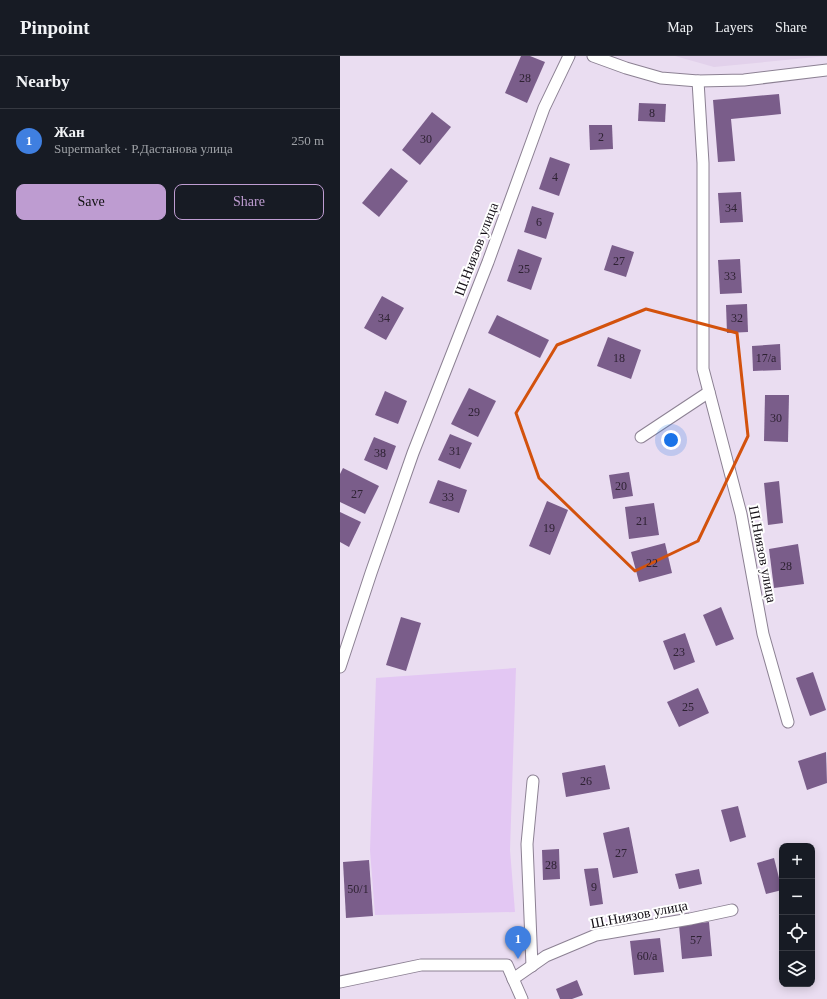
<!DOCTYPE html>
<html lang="en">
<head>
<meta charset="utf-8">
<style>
	body { margin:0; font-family:"Times New Roman",serif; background:#242831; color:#f1f3f6 }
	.controls { position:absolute; right:12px; bottom:12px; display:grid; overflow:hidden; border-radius:8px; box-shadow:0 2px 10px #0003 }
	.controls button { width:36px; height:36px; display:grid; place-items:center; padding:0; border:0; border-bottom:1px solid #363941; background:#171b24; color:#f1f3f6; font:20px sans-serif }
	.you { position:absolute; left:331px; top:384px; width:14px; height:14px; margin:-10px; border:3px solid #fff; border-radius:50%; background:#1a73e8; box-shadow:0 0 0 6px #1a73e833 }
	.badge { display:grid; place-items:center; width:26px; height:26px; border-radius:50%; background:#be9cd1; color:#fff; font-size:13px; font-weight:700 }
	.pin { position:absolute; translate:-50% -33px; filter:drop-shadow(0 1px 2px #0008) }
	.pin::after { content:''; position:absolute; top:21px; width:14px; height:12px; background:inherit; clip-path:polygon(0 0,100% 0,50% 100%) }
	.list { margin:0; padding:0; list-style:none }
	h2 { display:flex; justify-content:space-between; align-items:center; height:52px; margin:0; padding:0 16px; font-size:17px }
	h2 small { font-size:13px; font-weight:400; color:#9ea1a6 }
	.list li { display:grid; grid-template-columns:26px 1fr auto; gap:12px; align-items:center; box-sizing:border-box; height:64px; padding:0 16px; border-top:1px solid #363941 }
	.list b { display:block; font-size:15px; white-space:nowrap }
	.list p { margin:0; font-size:13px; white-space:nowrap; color:#9ea1a6 }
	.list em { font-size:13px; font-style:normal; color:#9ea1a6 }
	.actions { display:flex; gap:8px; padding:12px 16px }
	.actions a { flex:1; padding:9px 0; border:1px solid #be9cd1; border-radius:8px; text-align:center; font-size:14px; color:#be9cd1 }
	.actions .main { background:#be9cd1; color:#111 }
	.icon { flex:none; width:22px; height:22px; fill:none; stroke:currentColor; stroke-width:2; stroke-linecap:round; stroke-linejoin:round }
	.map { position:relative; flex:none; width:487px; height:943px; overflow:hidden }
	header { display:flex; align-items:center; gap:24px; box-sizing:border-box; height:56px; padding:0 20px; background:#171b24; border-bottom:1px solid #363941 }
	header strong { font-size:19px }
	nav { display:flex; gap:22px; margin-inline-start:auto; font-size:14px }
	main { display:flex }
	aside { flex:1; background:#171b24 }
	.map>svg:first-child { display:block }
</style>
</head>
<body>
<header>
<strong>Pinpoint</strong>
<nav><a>Map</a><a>Layers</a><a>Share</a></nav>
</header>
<main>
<aside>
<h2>Nearby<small></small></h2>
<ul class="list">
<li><span class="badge" style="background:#3f7fe0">1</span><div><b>Жан</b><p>Supermarket · Р.Дастанова улица</p></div><em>250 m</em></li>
</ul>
<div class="actions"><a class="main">Save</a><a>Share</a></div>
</aside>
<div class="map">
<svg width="487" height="943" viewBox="0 0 487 943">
	<rect width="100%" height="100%" fill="#eaddf1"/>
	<polygon fill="#e2d1eb" points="335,0 487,0 374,11"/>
	<polygon fill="#e3c7f3" points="176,612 170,794 175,856 35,859 30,794 36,622"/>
	<g fill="#7a5d8a">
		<polygon points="181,0 190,0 205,6 187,47 165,37"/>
		<polygon points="439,38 441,58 391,63 395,105 378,106 373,44"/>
		<polygon points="299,47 326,48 325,66 298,65"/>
		<polygon points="92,56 111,71 80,109 62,94"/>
		<polygon points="249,69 272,69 273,93 250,94"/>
		<polygon points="210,101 230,108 219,140 199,133"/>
		<polygon points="51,112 68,125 39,161 22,147"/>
		<polygon points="401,136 403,166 380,167 378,137"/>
		<polygon points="192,150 214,157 206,183 184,176"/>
		<polygon points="272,189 294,196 286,221 264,214"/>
		<polygon points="178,193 202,202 191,234 167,225"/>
		<polygon points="400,203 402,237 380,238 378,204"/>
		<polygon points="42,240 64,252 46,284 24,272"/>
		<polygon points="407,248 408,276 387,277 386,249"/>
		<polygon points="157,259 209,284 200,302 148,277"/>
		<polygon points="268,281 301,294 291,323 257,310"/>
		<polygon points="440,288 441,314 413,315 412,290"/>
		<polygon points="129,332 156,345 138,381 111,368"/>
		<polygon points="45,335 67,345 58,368 35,359"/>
		<polygon points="425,339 449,339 448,386 424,385"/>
		<polygon points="110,378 132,387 120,413 98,404"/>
		<polygon points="34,381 56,390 47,414 24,404"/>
		<polygon points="3,412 39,430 25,458 0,446 0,418"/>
		<polygon points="289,416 293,440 273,443 269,419"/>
		<polygon points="98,424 127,434 119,457 89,447"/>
		<polygon points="439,425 443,467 428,469 424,427"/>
		<polygon points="207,445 228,454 210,499 189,490"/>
		<polygon points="314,447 319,479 289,483 285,451"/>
		<polygon points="0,456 21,466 9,491 0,486"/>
		<polygon points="325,487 332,517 299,526 291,496"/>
		<polygon points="458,488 464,528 434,532 429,493"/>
		<polygon points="381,551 394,583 376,590 363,559"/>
		<polygon points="61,561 81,567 66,615 46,609"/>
		<polygon points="345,577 355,606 334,614 323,585"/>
		<polygon points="473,616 486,654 470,660 456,622"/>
		<polygon points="358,632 369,657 339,671 327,646"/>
		<polygon points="486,696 487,727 467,734 458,705"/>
		<polygon points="265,709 270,733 226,741 222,717"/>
		<polygon points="398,750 406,781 390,786 381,754"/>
		<polygon points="289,771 298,817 273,822 263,777"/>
		<polygon points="219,793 220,823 203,824 202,794"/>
		<polygon points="434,802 442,834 426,838 417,807"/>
		<polygon points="29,804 33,860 6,862 3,806"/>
		<polygon points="258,812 263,848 250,850 244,813"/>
		<polygon points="359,813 362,828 339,833 335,818"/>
		<polygon points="369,866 372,900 342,903 339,869"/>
		<polygon points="320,882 324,916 294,919 290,885"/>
		<polygon points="237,924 243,939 232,943 220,943 216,933"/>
	</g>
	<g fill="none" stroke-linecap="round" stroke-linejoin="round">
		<g stroke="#8c8193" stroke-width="13">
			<g id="street">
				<polyline points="253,0 286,12 321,22 358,25 404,24 487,14"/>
				<polyline points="358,25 363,107 363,313 401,458 423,578 448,666"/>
				<polyline points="301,381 369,336"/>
				<polyline points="0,611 31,517 73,397 148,206 204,52 229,0"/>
				<polyline points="192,910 187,788 193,725"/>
				<polyline points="173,923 206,900 256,879 350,863 392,854"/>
				<polyline points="0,926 81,909 167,909 182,943"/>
			</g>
		</g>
		<use href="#street" stroke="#fff" stroke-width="11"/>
	</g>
	<path fill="none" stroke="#d3520d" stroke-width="3" stroke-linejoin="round" d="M306,253l91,24 11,103 -50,105 -63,30 -96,-93 -23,-65 41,-68z"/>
	<g text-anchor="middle" stroke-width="4" stroke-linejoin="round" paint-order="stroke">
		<g font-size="12" fill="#2e2233">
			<text x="185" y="26">28</text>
			<text x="312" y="61">8</text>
			<text x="261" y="85">2</text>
			<text x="86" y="87">30</text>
			<text x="215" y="125">4</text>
			<text x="391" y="156">34</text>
			<text x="199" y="170">6</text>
			<text x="279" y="209">27</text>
			<text x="184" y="217">25</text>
			<text x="390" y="224">33</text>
			<text x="44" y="266">34</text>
			<text x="397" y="266">32</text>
			<text x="279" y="306">18</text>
			<text x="426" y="306">17/а</text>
			<text x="134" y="360">29</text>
			<text x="436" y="366">30</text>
			<text x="115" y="399">31</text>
			<text x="40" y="401">38</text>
			<text x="281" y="434">20</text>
			<text x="17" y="442">27</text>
			<text x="108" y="445">33</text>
			<text x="302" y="469">21</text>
			<text x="209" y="476">19</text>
			<text x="312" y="511">22</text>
			<text x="446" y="514">28</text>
			<text x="339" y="600">23</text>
			<text x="348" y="655">25</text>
			<text x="246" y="729">26</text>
			<text x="281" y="801">27</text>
			<text x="211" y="813">28</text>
			<text x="254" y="835">9</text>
			<text x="18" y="837">50/1</text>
			<text x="356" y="888">57</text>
			<text x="307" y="904">60/а</text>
		</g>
		<g font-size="14" fill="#140f16" stroke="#fff">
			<text transform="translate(136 193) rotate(-69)" y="5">Ш.Ниязов улица</text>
			<text transform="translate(423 498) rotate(79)" y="5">Ш.Ниязов улица</text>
			<text transform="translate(299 858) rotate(-11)" y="5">Ш.Ниязов улица</text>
		</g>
	</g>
</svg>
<div class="controls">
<button>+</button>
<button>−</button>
<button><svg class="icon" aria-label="locate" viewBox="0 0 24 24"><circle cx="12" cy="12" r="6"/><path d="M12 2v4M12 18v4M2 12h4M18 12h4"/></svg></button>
<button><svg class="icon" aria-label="layers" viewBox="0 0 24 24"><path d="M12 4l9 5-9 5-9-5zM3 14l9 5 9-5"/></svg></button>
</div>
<div class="you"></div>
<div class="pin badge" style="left:178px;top:903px;background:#3f7fe0">1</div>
</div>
</main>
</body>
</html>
